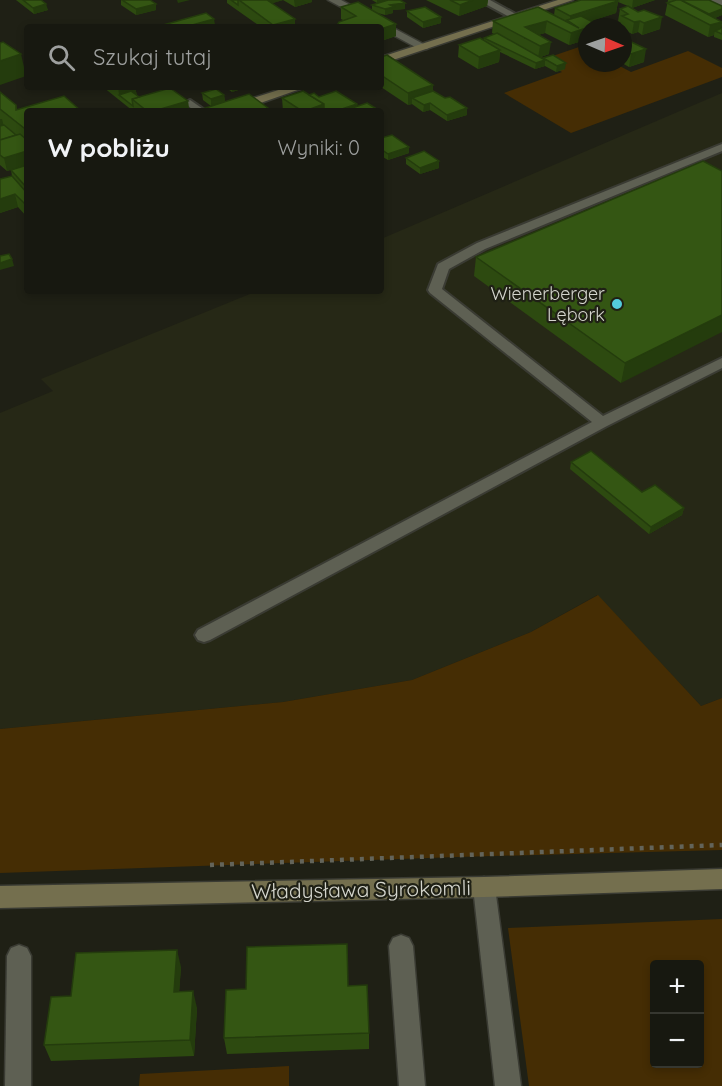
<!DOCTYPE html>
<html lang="pl">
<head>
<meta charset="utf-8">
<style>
	body { margin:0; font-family:Quicksand,sans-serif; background:#202119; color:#f1f3f6 }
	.controls { position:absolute; right:18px; bottom:18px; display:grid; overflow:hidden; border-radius:6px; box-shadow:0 3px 9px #0003 }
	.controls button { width:54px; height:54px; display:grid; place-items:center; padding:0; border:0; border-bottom:2px solid #363730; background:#171810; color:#f1f3f6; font:30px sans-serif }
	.compass { position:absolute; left:578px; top:18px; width:54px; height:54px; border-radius:50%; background:#171810; box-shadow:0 3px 9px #0003; rotate:92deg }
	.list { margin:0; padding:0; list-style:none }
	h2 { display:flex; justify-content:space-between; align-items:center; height:78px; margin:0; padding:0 24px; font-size:26px }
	h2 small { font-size:20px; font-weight:400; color:#9ea09f }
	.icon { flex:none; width:33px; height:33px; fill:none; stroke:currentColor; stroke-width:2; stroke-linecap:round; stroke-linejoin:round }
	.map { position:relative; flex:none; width:722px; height:1086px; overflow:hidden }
	.search { position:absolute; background:#171810; box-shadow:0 3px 9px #0003; left:24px; top:24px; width:360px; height:66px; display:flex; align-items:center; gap:15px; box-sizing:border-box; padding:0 21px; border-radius:6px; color:#9ea09f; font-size:22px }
	.panel { position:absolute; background:#171810; box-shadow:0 3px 9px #0003; left:24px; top:108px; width:360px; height:186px; border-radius:6px }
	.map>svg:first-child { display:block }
</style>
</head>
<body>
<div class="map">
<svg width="722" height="1086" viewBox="0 0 722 1086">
	<rect width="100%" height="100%" fill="#1f2015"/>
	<polygon fill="#262816" points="722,93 722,698 701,706 597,595 531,632 412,680 283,702 0,729 0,413 53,391 41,379 257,291 381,291 381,239"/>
	<g fill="#452d04" fill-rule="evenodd">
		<polygon points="582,46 587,49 587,63 614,63 631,72 688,51 722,68 722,77 571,133 504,93 562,72 541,60"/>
		<polygon points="598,595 701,706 722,698 722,850 457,857 0,873 0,729 283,702 412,680 531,632"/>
		<path d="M722,919v167h-193l-21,-158zM700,964v100h-46v-100z"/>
		<polygon points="289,1066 289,1086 139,1086 140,1074"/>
	</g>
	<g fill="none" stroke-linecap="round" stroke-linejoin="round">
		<g stroke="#3a3b33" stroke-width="4">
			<g id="lane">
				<polygon points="478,0 490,0 521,17 513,19"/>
				<polygon points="190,100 206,111 194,111 185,103"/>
				<polygon points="722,144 722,151 485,249 449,269 442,289 603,416 722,358 722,368 607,426 210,640 204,642 198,640 195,635 198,630 592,422 430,293 428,290 438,264 477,243"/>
			</g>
		</g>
		<g stroke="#3a3b33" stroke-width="3">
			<g id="street">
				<polygon points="328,0 341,0 429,47 427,49 419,49"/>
				<polygon points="709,0 722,0 722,7"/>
				<polygon points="484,877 492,880 495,887 521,1086 495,1086 473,887 476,880"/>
				<polygon points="401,935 409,938 413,946 425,1086 399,1086 389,946 393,938"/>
				<polygon points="19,945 27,948 31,956 31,1086 5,1086 7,956 11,948"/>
			</g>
		</g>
		<g stroke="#3a3b33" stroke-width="3">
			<g id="secondary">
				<polygon points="558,0 573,0 381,64 381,57"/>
				<polygon points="288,87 306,87 238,111 220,111 222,108"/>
				<polygon points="722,869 722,889 484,897 0,908 0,886 484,877"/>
			</g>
		</g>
		<polyline stroke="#63645a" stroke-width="4.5" stroke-dasharray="4 6" stroke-linecap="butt" points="210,865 722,845"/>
		<use href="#lane" fill="#5e6053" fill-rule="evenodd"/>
		<use href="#street" fill="#5e6053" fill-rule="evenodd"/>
		<use href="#secondary" fill="#746f4e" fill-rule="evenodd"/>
	</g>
	<g fill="#2d4a10">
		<polygon points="16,0 41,0 48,10 34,14"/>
		<polygon points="121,0 150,0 156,4 156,10 136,15 121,5"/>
		<polygon points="227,0 312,0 312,2 295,7 283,0 272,3 295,19 295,27 261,27 227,3"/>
		<polygon points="372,0 400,0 405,9 393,10 393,13 385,15 374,12 396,36 381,41 381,27 343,20 341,19 341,7 372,10 372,5 377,3"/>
		<polygon points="426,0 488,0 487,6 459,16"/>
		<polygon points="618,0 655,0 632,8 660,29 642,35 638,32 632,34 623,29 623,27 621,27 621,23 618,21 620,9 628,6 618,2 616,13 591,21 587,27 587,44 582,41 569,45 545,33 538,35 549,54 541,57 565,69 556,72 545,66 535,69 500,52 499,62 478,69 458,57 459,45 484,40 484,38 494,34 492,33 493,21 554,15 555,8 618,1"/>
		<polygon points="668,0 709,0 722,15 715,18 722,24 721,29 722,28 722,40 714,37 714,35 708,37 665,15"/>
		<polygon points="407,11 441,23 423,28 407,17"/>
		<polygon points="623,38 644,62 629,67 622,63"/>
		<polygon points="381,57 433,85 433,91 467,115 447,121 430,110 423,112 412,104 408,105 381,87"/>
		<polygon points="103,87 135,87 137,96 139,97 188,101 189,111 133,111"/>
		<polygon points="225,87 248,87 232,92"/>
		<polygon points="0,92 16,105 17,109 27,111 27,165 7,171 0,165"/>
		<polygon points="202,93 224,95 225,102 211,106 203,100"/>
		<polygon points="309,95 319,97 380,111 283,111 282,98"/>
		<polygon points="381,138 409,147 409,153 388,160 381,156"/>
		<polygon points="406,158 439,161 439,168 420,174 406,164"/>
		<polygon points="27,165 27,217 18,207 0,213 12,176 11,170"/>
		<polygon points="722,171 621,383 474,276 476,257"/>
		<polygon points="571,462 642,492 684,508 682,515 649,534 570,469"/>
		<polygon points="181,967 179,992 197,1008 194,1056 51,1061 44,1045 71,996"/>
		<polygon points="348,986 369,1033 369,1049 227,1054 224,1038"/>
	</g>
	<g fill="#243c0d">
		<polygon points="177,0 190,0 178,3"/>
		<polygon points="261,0 283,0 261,7"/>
		<polygon points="294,0 312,0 312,2 295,7"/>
		<polygon points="377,0 388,0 377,3"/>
		<polygon points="473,0 488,0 487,6 459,16 460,5"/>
		<polygon points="633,0 655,0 632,8"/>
		<polygon points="618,1 616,13 576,26 570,22 570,16"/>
		<polygon points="405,3 405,9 393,10 393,13 385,15 385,9 390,5"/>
		<polygon points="46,4 48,10 34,14 33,8"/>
		<polygon points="156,4 156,10 136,15 136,9"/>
		<polygon points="722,9 722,15 705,22 706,15"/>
		<polygon points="441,17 441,23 423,28 423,22"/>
		<polygon points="662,17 660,29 642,35 644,23"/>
		<polygon points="214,19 215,25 208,27 185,27"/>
		<polygon points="295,19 295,27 273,27 273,25"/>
		<polygon points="547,21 545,33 524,39 525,27"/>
		<polygon points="640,21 638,32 632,34 634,22"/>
		<polygon points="722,22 720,33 715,31 714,35 708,37 710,25"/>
		<polygon points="396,24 396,36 381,41 381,29"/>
		<polygon points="583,29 582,41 569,45 571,33"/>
		<polygon points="551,42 549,54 538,58 540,46"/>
		<polygon points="646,49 644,62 629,67 631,54"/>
		<polygon points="500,50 499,62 478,69 479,57"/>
		<polygon points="21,54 26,76 0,85 0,61"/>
		<polygon points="545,60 545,66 535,69 536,63"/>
		<polygon points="566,63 565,69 556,72 557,66"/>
		<polygon points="433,85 433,97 412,98 412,104 408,105 408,93"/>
		<polygon points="118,87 135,87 137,96 119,95 120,101"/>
		<polygon points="232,87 248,87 232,92"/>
		<polygon points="224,95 225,102 211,106 211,99"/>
		<polygon points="188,101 189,111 154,111"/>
		<polygon points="430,103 430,110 423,112 424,105"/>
		<polygon points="324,104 324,111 305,111"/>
		<polygon points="357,104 357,110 354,111 336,111"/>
		<polygon points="467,108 467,115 447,121 447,115"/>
		<polygon points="383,113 383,131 381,132 381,114"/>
		<polygon points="0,119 2,119 5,131 0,133"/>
		<polygon points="24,128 27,128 27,144"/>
		<polygon points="409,147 409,153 388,160 388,154"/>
		<polygon points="27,151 27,165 7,171 4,158"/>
		<polygon points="439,161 439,168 420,174 420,168"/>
		<polygon points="15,194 18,207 0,213 0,199"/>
		<polygon points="27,202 27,217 24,203"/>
		<polygon points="12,259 14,266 0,270 0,263"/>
		<polygon points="722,315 722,332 621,383 625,363"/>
		<polygon points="684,508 682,515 649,534 651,527"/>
		<polygon points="177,950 181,967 178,1009 174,992"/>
		<polygon points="193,991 197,1008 194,1056 190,1040"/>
	</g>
	<g fill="#345613" stroke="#243c0d" stroke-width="1.5">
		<polygon points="23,0 41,0 46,4 33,8"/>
		<polygon points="122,0 150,0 156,4 136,9"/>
		<polygon points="231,0 238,0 238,5"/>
		<polygon points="239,0 267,0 295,19 273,25"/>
		<polygon points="388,0 400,0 405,3 390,5 394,7 385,9 372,5"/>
		<polygon points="450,0 473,0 460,5"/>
		<polygon points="581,0 615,0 618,1 570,16 555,8"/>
		<polygon points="676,0 681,0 722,22 710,25 667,3"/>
		<polygon points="681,0 709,0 722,6 722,9 709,14"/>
		<polygon points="358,2 396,24 381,29 381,27 336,27 339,22 356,16 341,7"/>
		<polygon points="628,6 638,12 644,10 662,17 644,23 640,21 634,22 622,16 628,14 620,9"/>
		<polygon points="425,7 441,17 423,22 407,11"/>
		<polygon points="538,7 579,28 567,20 581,16 603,27 587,27 587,31 583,29 571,33 547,21 525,27 551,42 540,46 493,21"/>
		<polygon points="206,13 214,19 185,27 156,27"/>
		<polygon points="722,28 722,34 715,31"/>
		<polygon points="497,33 545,60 536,63 484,38"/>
		<polygon points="480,38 500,50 479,57 459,45"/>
		<polygon points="623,38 646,49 631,54 623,50"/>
		<polygon points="3,42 21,54 0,61 0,43"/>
		<polygon points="387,55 433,85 408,93 381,75 381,57"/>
		<polygon points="553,55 566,63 557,66 543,58"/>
		<polygon points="170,88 188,101 154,111 147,111 132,99"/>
		<polygon points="216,89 224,95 211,99 202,93"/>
		<polygon points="131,91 139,97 132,99 133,106 119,95"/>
		<polygon points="303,91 324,104 305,111 302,111 282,98"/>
		<polygon points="336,91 357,104 336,111 325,111 324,110 324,104 309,95 314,93 319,97"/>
		<polygon points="433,91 445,98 450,97 467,108 447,115 430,103 424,105 412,98"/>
		<polygon points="0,92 16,105 16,110 64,96 81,111 27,111 27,128 24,128 0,109"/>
		<polygon points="249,94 268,108 260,111 196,111"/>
		<polygon points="367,103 380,111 343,111"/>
		<polygon points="4,125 16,135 0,140 0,126"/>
		<polygon points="20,134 27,140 27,151 4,158 0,155 0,140"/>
		<polygon points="392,135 409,147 388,154 381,149 381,138"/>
		<polygon points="424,151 439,161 420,168 406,158"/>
		<polygon points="703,161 722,171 722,315 625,363 476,257"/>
		<polygon points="27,165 27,188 11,170"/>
		<polygon points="12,176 27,193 27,202 24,203 15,194 0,199 0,179"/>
		<polygon points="9,254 12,259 0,263 0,256"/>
		<polygon points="591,451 642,492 655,485 684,508 651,527 571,462"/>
		<polygon points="347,944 348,986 367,985 369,1033 224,1038 226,990 246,989 247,947"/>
		<polygon points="177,950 174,992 193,991 190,1040 44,1045 51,997 71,996 76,953"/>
	</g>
	<circle fill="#53cbdc" stroke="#1f2015" stroke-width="2" cx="617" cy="304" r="6"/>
	<g text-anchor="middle" stroke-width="4.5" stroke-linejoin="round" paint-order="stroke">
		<g font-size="18" fill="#d4d5cd" stroke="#1f2015" text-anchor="end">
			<text x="605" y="300">Wienerberger<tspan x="605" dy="21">Lębork</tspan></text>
		</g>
		<g font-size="21" fill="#d4d5cd" stroke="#1f2015">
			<text transform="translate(361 890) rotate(-1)" y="7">Władysława Syrokomli</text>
		</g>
	</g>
</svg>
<div class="controls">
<button>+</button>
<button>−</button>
</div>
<svg class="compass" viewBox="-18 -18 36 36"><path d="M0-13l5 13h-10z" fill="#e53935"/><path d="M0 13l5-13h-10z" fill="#9ea09f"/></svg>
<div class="search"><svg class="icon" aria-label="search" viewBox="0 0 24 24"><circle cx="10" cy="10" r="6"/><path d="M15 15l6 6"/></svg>Szukaj tutaj</div>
<section class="panel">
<h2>W pobliżu<small>Wyniki: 0</small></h2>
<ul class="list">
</ul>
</section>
</div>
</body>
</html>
